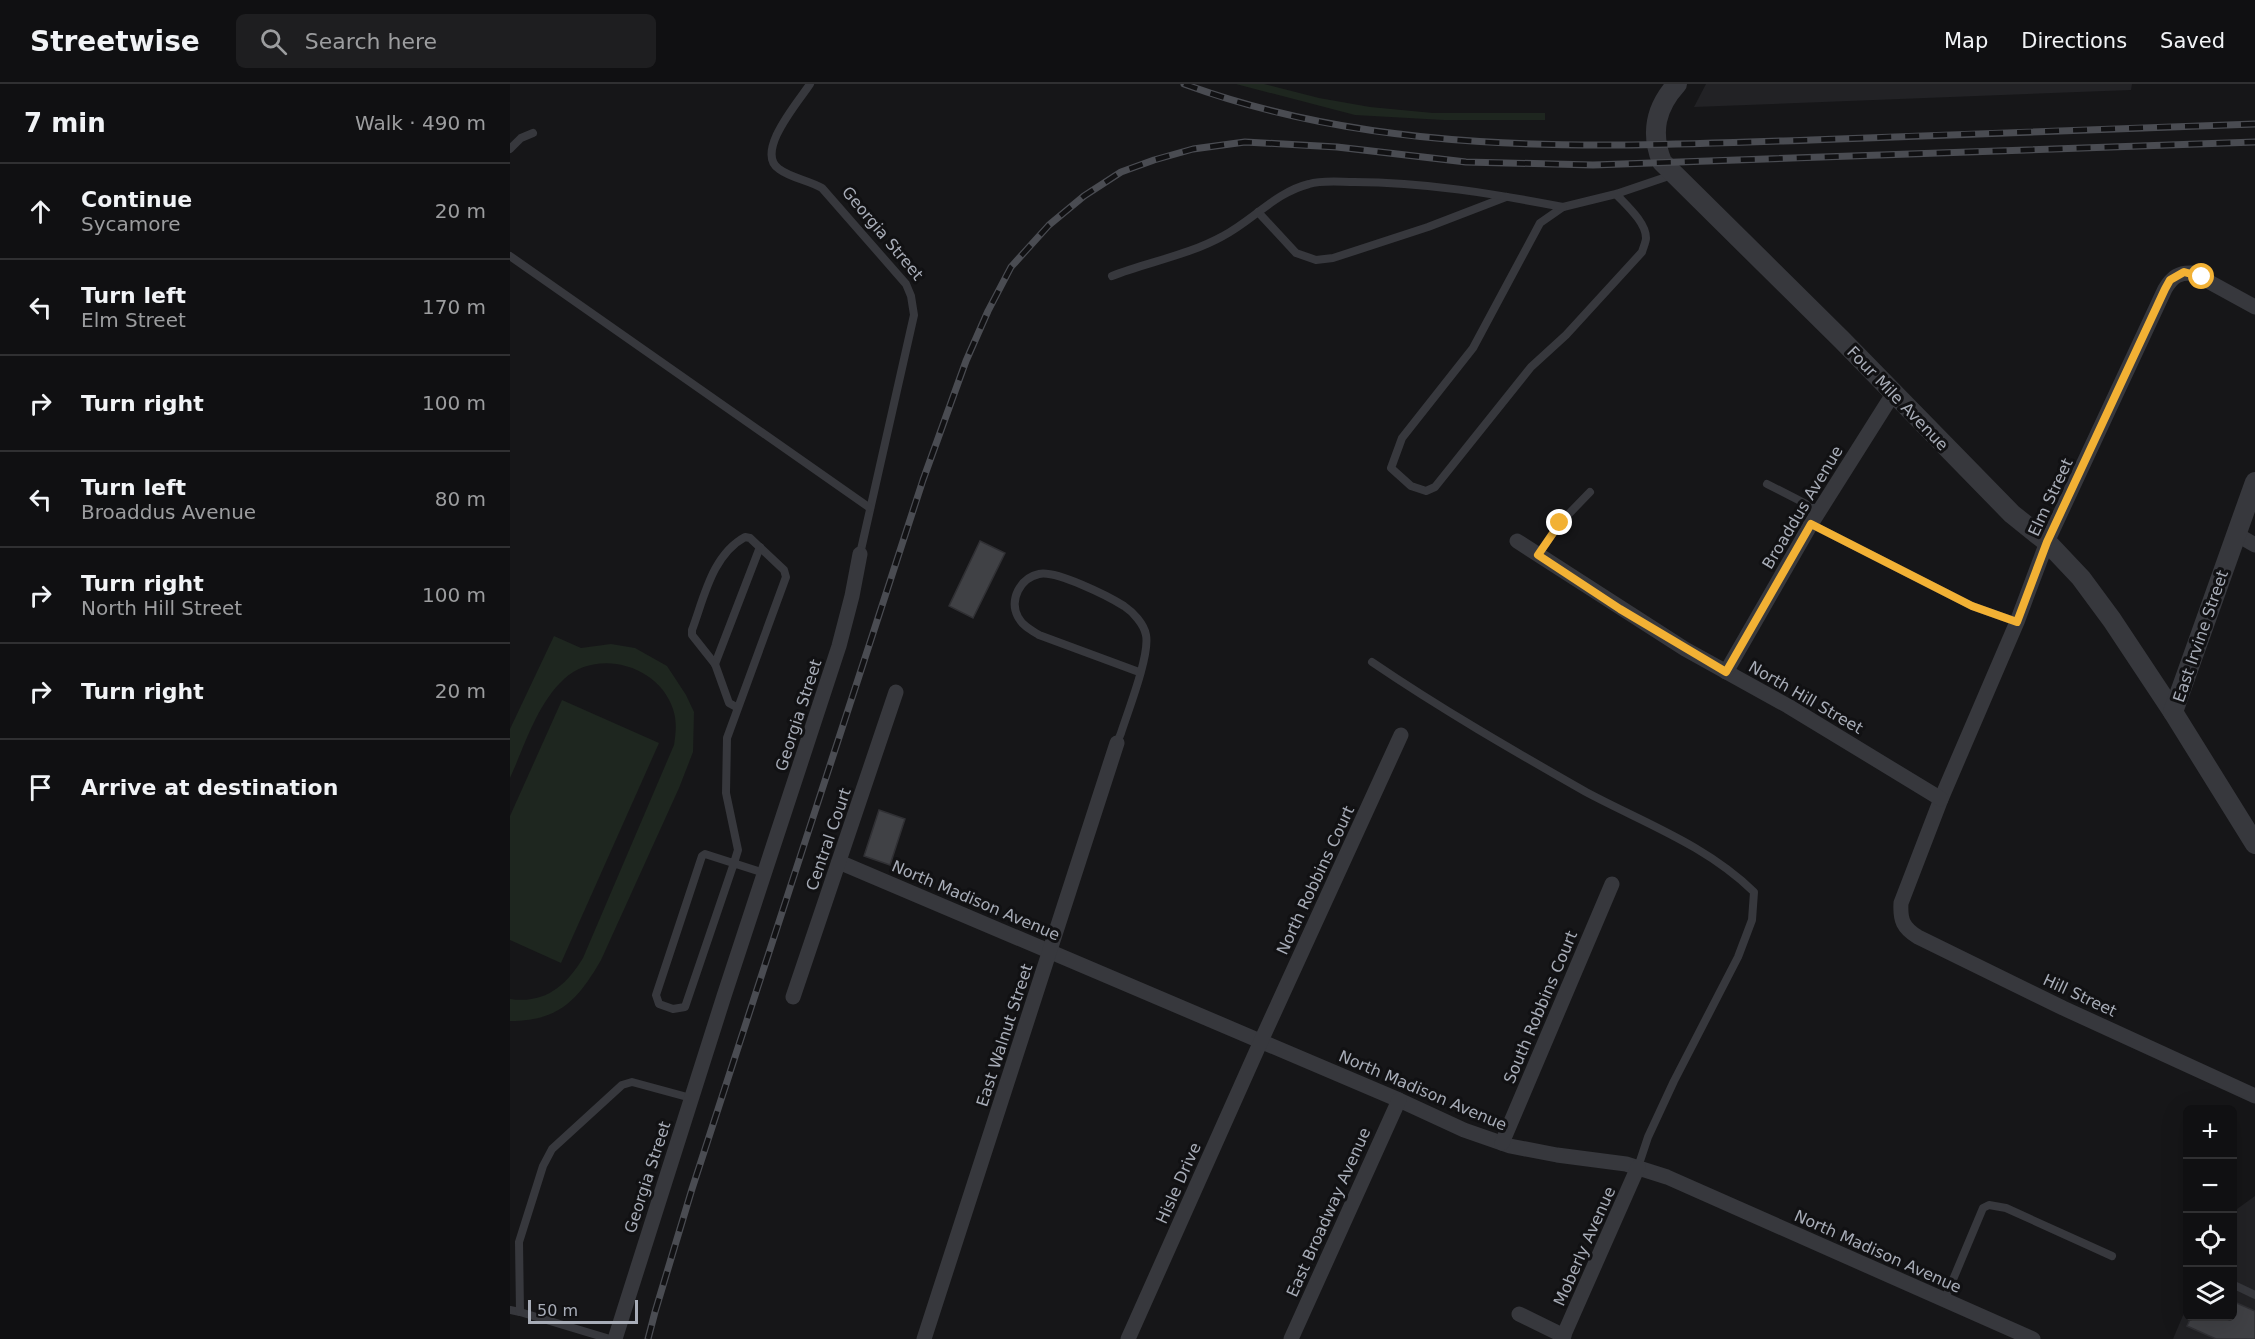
<!DOCTYPE html>
<html lang="en">
<head>
<meta charset="utf-8">
<style>
	body { margin:0; font-family:"DejaVu Sans",sans-serif; background:#1e1e20; color:#f1f3f6 }
	.controls { position:absolute; right:18px; bottom:18px; display:grid; overflow:hidden; border-radius:9px; box-shadow:0 6px 24px #0002 }
	.controls button { width:54px; height:54px; display:grid; place-items:center; padding:0; border:0; border-bottom:2px solid #303032; background:#101012; color:#f1f3f6; font:30px sans-serif }
	.scale { position:absolute; left:18px; bottom:15px; width:110px; box-sizing:border-box; padding-left:6px; border:3px solid #a8adb8; border-top:0; font-size:16px; line-height:21px; white-space:nowrap; color:#a8adb8; -webkit-text-stroke:4px #111113; paint-order:stroke }
	.stop { position:absolute; width:18px; height:18px; margin:-14px; border:4px solid #f2b134; border-radius:50%; background:#fff }
	.stop.end { background:#f2b134; border-color:#fff; box-shadow:0 2px 6px #0008 }
	.list { margin:0; padding:0; list-style:none }
	h2 { display:flex; justify-content:space-between; align-items:center; height:78px; margin:0; padding:0 24px; font-size:26px }
	h2 small { font-size:20px; font-weight:400; color:#9c9d9f }
	.list li { display:grid; grid-template-columns:39px 1fr auto; gap:18px; align-items:center; box-sizing:border-box; height:96px; padding:0 24px; border-top:2px solid #303032 }
	.list b { display:block; font-size:22px; white-space:nowrap }
	.list p { margin:0; font-size:20px; white-space:nowrap; color:#9c9d9f }
	.list em { font-size:20px; font-style:normal; color:#9c9d9f }
	.icon { flex:none; width:33px; height:33px; fill:none; stroke:currentColor; stroke-width:2; stroke-linecap:round; stroke-linejoin:round }
	.map { position:relative; flex:none; width:1745px; height:1255px; overflow:hidden }
	header { display:flex; align-items:center; gap:36px; box-sizing:border-box; height:84px; padding:0 30px; background:#101012; border-bottom:2px solid #303032 }
	header strong { font-size:28px }
	nav { display:flex; gap:33px; margin-inline-start:auto; font-size:21px }
	.search { width:420px; height:54px; background:#1e1e20; display:flex; align-items:center; gap:15px; box-sizing:border-box; padding:0 21px; border-radius:9px; color:#9c9d9f; font-size:22px }
	main { display:flex }
	aside { flex:1; background:#101012 }
	.map>svg:first-child { display:block }
</style>
</head>
<body>
<header>
<strong>Streetwise</strong>
<div class="search"><svg class="icon" aria-label="search" viewBox="0 0 24 24"><circle cx="10" cy="10" r="6"/><path d="M15 15l6 6"/></svg>Search here</div>
<nav><a>Map</a><a>Directions</a><a>Saved</a></nav>
</header>
<main>
<aside>
<h2>7 min<small>Walk · 490 m</small></h2>
<ul class="list">
<li><svg class="icon" aria-label="ahead" viewBox="0 0 24 24"><path d="M12 20V5M6 11l6-6 6 6"/></svg><div><b>Continue</b><p>Sycamore</p></div><em>20 m</em></li>
<li><svg class="icon" aria-label="left" viewBox="0 0 24 24"><path d="M17 20v-9H6M10 6l-5 5 5 5"/></svg><div><b>Turn left</b><p>Elm Street</p></div><em>170 m</em></li>
<li><svg class="icon" aria-label="right" viewBox="0 0 24 24"><path d="M7 20v-9h11M14 6l5 5-5 5"/></svg><div><b>Turn right</b></div><em>100 m</em></li>
<li><svg class="icon" aria-label="left" viewBox="0 0 24 24"><path d="M17 20v-9H6M10 6l-5 5 5 5"/></svg><div><b>Turn left</b><p>Broaddus Avenue</p></div><em>80 m</em></li>
<li><svg class="icon" aria-label="right" viewBox="0 0 24 24"><path d="M7 20v-9h11M14 6l5 5-5 5"/></svg><div><b>Turn right</b><p>North Hill Street</p></div><em>100 m</em></li>
<li><svg class="icon" aria-label="right" viewBox="0 0 24 24"><path d="M7 20v-9h11M14 6l5 5-5 5"/></svg><div><b>Turn right</b></div><em>20 m</em></li>
<li><svg class="icon" aria-label="arrive" viewBox="0 0 24 24"><path d="M6 21V4h12l-3 4 3 4H6"/></svg><div><b>Arrive at destination</b></div></li>
</ul>
</aside>
<div class="map">
<svg width="1745" height="1255" viewBox="0 0 1745 1255">
	<rect width="100%" height="100%" fill="#161618"/>
	<g fill="#222225">
		<polygon points="1196,0 1622,0 1621,6 1184,23"/>
		<polygon points="1745,1112 1745,1255 1663,1255 1677,1222 1678,1232 1722,1232 1723,1128"/>
	</g>
	<g fill="#1e261f">
		<polygon points="726,0 754,0 809,14 860,23 923,29 1035,29 1035,36 934,36 845,31"/>
		<path d="M44,552l27,12 30,-4 24,4 32,18 19,29 8,17 -1,40 -14,36 -78,172c-23,40 -42,61 -91,61v-22c35,5 56,-13 73,-41l91,-213c2,-13 3,-24 -1,-36 -14,-44 -76,-61 -109,-30 -27,25 -39,66 -54,99v-49z"/>
		<polygon points="52,616 149,659 51,879 0,856 0,732"/>
	</g>
	<g fill="#404145" stroke="#303034" stroke-width="1.5">
		<polygon points="470,457 495,469 463,534 439,522"/>
		<polygon points="369,726 395,735 380,781 354,772"/>
		<polygon points="1722,1217 1745,1227 1745,1255 1706,1255 1677,1242 1681,1233 1722,1233"/>
	</g>
	<g fill="none" stroke-linecap="round" stroke-linejoin="round">
		<g stroke="#37383d" stroke-width="8">
			<path d="M300,0c-11,17 -56,68 -31,85 12,9 29,11 43,19l84,96 5,12 3,19 -54,239"/>
			<polyline points="0,65 11,54 23,49"/>
			<path d="M1106,110c10,11 30,28 30,44 0,4 -3,10 -4,14l-76,83 -35,32 -96,120 -9,4 -15,-5 -20,-18 11,-30 71,-90 67,-125 23,-16 53,-13 56,-19"/>
			<polyline points="748,128 786,169 806,176 823,174 918,143 996,113"/>
			<polyline points="0,172 360,424"/>
			<path d="M602,192c36,-14 77,-21 111,-40 29,-15 53,-44 86,-52 13,-4 31,-2 45,-2 70,0 141,12 209,25"/>
			<polyline points="1257,400 1310,427"/>
			<polyline points="1301,440 1462,522 1507,538"/>
			<polyline points="1028,471 1050,439 1080,408"/>
			<path d="M862,578c69,47 142,89 214,130 58,31 120,53 168,100l-2,28 -14,37 -64,124 -26,56 -10,30"/>
			<polyline points="205,580 250,463"/>
			<path d="M228,624l-9,-5 -14,-39 -23,-29v-5c12,-32 20,-75 53,-93l5,1 34,32 2,7 -59,161 -1,55 12,57 -4,13 -49,144 -12,2 -14,-5 -3,-9 46,-139 3,-2 59,19"/>
			<path d="M607,659l4,-10c7,-22 29,-78 25,-98 -2,-11 -13,-23 -22,-29 -16,-10 -68,-36 -85,-32 -19,4 -30,26 -21,43 5,9 13,13 21,18l100,37"/>
			<polyline points="1722,1200 1745,1211"/>
			<polyline points="1434,1217 1473,1124 1479,1121 1496,1124 1602,1172"/>
			<polyline points="0,1226 10,1228"/>
			<polyline points="100,1255 10,1228 9,1158 33,1082 42,1065 112,1001 122,998 181,1014"/>
		</g>
		<g stroke="#37383d" stroke-width="15">
			<path d="M1745,223l-62,-34c-14,-1 -21,4 -28,16l-118,253 -30,80 -76,177 -40,104c-1,17 2,25 17,34l145,71 192,88"/>
			<polyline points="1726,450 1745,461"/>
			<polyline points="1007,457 1175,565 1278,622 1431,715"/>
			<polyline points="1216,588 1301,440 1383,310"/>
			<polyline points="329,778 889,1016 954,1046 1000,1062 1047,1071 1116,1080 1157,1093 1523,1255"/>
			<polyline points="283,913 386,608"/>
			<polyline points="992,1059 1102,800"/>
			<polyline points="1009,1230 1054,1252"/>
			<polyline points="105,1255 214,912 329,562 342,512 350,470"/>
			<polyline points="414,1255 607,659"/>
			<polyline points="618,1255 751,957 891,651"/>
			<polyline points="781,1255 889,1016"/>
			<polyline points="1052,1255 1128,1083"/>
		</g>
		<g stroke="#37383d" stroke-width="20">
			<path d="M1167,0c-21,23 -27,48 -15,78l180,178 170,174 35,28 34,36 31,42 61,92"/>
			<polyline points="1745,398 1663,628 1745,760"/>
		</g>
		<g stroke="#4a4c52" stroke-width="7">
			<g id="rail">
				<path d="M674,0c201,74 416,63 627,56 148,-6 296,-11 444,-16"/>
				<polyline points="138,1255 145,1228 182,1105 293,764 413,396 456,277 478,227 501,183 539,141 574,112 611,88 644,76 683,65 735,58 827,63 956,78 1083,81 1745,58"/>
			</g>
		</g>
		<use href="#rail" stroke="#111113" stroke-width="4.5" stroke-dasharray="14" stroke-linecap="butt"/>
	</g>
	<g fill="none" stroke-linecap="round" stroke-linejoin="round">
		<polyline stroke="#f2b134" stroke-width="8" points="1050,439 1028,471 1110,525 1216,588 1301,440 1462,522 1507,538 1537,458 1655,205 1660,196 1674,188 1692,193"/>
	</g>
	<g text-anchor="middle" stroke-width="6" stroke-linejoin="round" paint-order="stroke">
		<g font-size="16" fill="#a8adb8" stroke="#111113">
			<text transform="translate(373 149) rotate(50)" y="6">Georgia Street</text>
			<text transform="translate(1388 314) rotate(46)" y="6">Four Mile Avenue</text>
			<text transform="translate(1540 413) rotate(-65)" y="6">Elm Street</text>
			<text transform="translate(1292 423) rotate(-59)" y="6">Broaddus Avenue</text>
			<text transform="translate(1690 552) rotate(-71)" y="6">East Irvine Street</text>
			<text transform="translate(1296 613) rotate(30)" y="6">North Hill Street</text>
			<text transform="translate(288 631) rotate(-72)" y="6">Georgia Street</text>
			<text transform="translate(318 755) rotate(-71)" y="6">Central Court</text>
			<text transform="translate(805 796) rotate(-65)" y="6">North Robbins Court</text>
			<text transform="translate(466 816) rotate(23)" y="6">North Madison Avenue</text>
			<text transform="translate(1570 911) rotate(25)" y="6">Hill Street</text>
			<text transform="translate(1030 923) rotate(-67)" y="6">South Robbins Court</text>
			<text transform="translate(494 951) rotate(-72)" y="6">East Walnut Street</text>
			<text transform="translate(913 1006) rotate(23)" y="6">North Madison Avenue</text>
			<text transform="translate(137 1093) rotate(-72)" y="6">Georgia Street</text>
			<text transform="translate(668 1099) rotate(-66)" y="6">Hisle Drive</text>
			<text transform="translate(818 1128) rotate(-66)" y="6">East Broadway Avenue</text>
			<text transform="translate(1074 1162) rotate(-66)" y="6">Moberly Avenue</text>
			<text transform="translate(1368 1167) rotate(24)" y="6">North Madison Avenue</text>
		</g>
	</g>
</svg>
<div class="controls">
<button>+</button>
<button>−</button>
<button><svg class="icon" aria-label="locate" viewBox="0 0 24 24"><circle cx="12" cy="12" r="6"/><path d="M12 2v4M12 18v4M2 12h4M18 12h4"/></svg></button>
<button><svg class="icon" aria-label="layers" viewBox="0 0 24 24"><path d="M12 4l9 5-9 5-9-5zM3 14l9 5 9-5"/></svg></button>
</div>
<div class="scale">50 m</div>
<div class="stop" style="left:1692px;top:193px"></div>
<div class="stop end" style="left:1050px;top:439px"></div>
</div>
</main>
</body>
</html>
